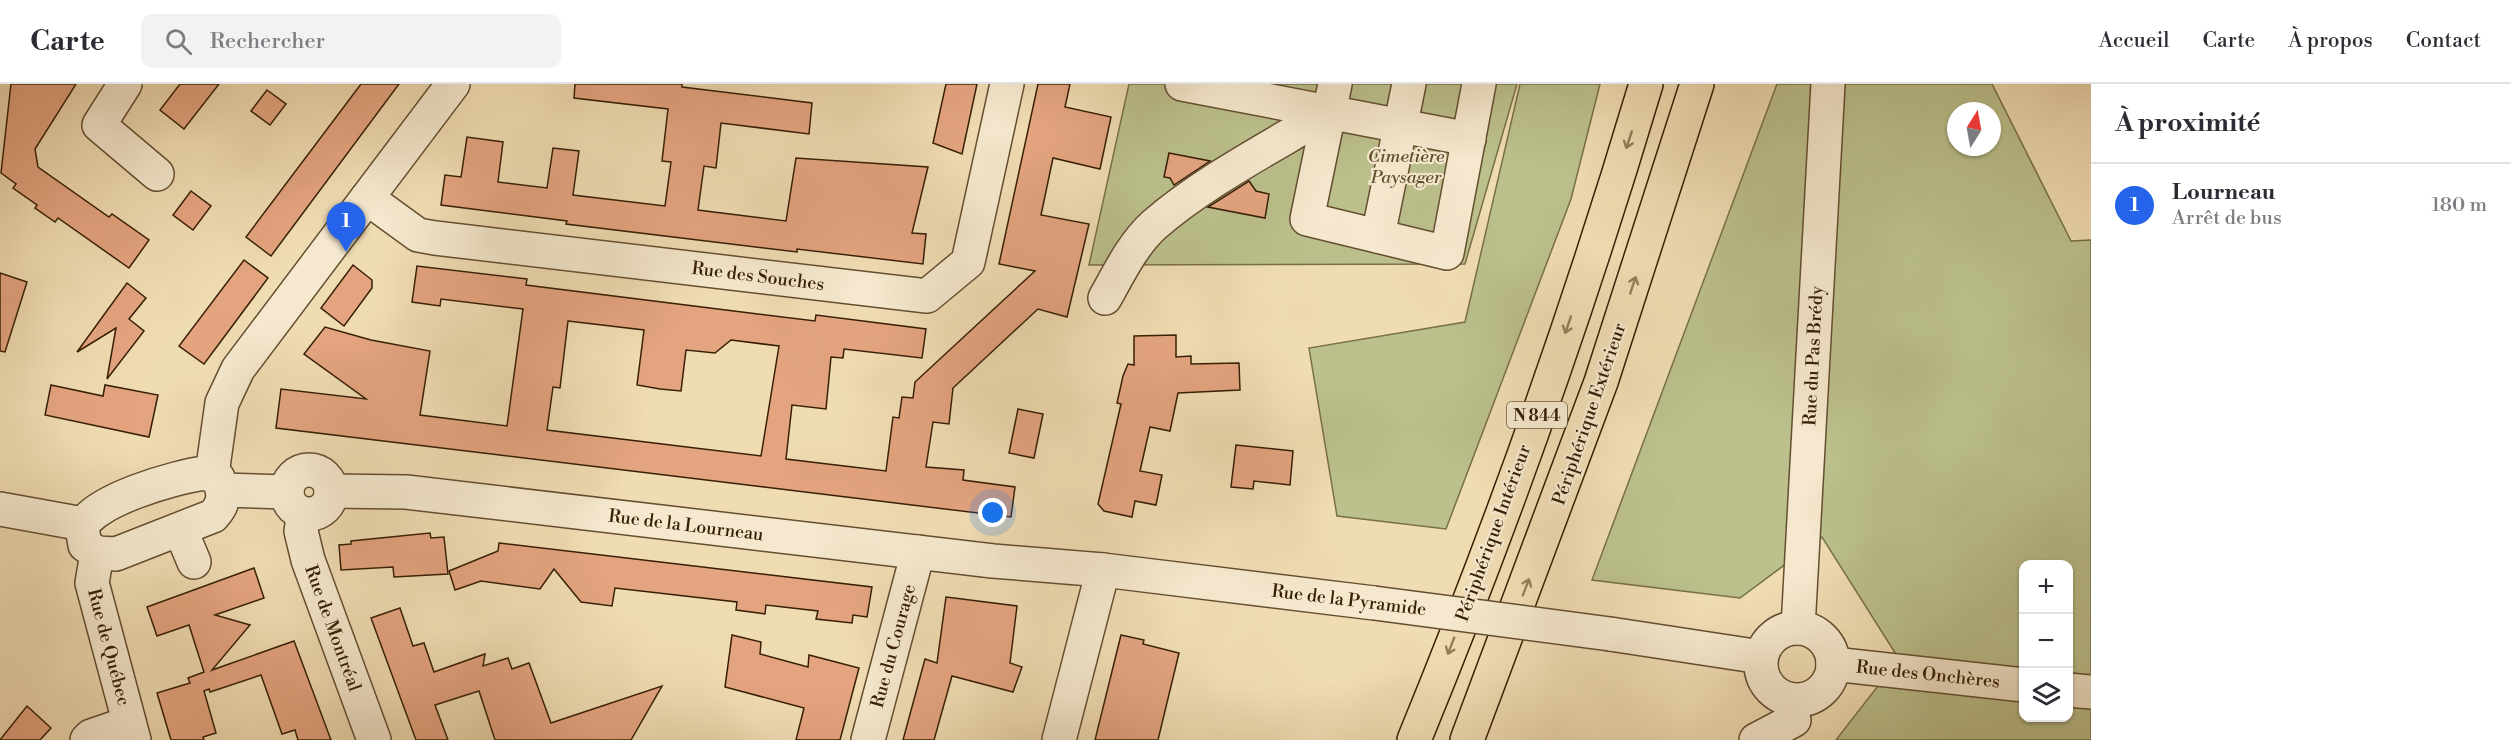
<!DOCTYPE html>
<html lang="fr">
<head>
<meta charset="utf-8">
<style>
	body { margin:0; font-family:"Libre Bodoni",serif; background:#f2f2f3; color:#2b2b33 }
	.controls { position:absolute; right:18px; bottom:18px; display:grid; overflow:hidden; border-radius:12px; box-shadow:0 2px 4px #0004 }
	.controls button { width:54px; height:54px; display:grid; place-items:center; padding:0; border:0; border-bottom:2px solid #e1e1e2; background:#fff; color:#2b2b33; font:30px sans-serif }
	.compass { position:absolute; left:1947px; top:18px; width:54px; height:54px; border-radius:50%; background:#fff; box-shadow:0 2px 4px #0004; rotate:11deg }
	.you { position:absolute; left:993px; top:429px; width:21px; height:21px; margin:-15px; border:4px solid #fff; border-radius:50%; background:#1a73e8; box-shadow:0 0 0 9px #1a73e833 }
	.badge { display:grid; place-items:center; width:39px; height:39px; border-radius:50%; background:#2563eb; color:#fff; font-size:20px; font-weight:700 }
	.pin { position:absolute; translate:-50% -50px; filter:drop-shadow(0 2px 3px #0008) }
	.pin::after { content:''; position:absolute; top:32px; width:21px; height:18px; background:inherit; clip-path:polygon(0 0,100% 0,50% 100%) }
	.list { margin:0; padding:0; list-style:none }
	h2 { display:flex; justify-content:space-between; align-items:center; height:78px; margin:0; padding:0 24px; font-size:26px }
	h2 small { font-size:20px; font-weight:400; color:#7c7c81 }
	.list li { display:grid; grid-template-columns:39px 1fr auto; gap:18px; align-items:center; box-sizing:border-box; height:84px; padding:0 24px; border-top:2px solid #e1e1e2 }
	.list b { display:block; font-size:22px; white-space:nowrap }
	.list p { margin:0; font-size:20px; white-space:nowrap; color:#7c7c81 }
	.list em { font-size:20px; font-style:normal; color:#7c7c81 }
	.icon { flex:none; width:33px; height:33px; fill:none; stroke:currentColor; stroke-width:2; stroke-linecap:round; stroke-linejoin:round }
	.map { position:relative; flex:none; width:2091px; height:656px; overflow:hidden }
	header { display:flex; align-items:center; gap:36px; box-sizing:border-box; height:84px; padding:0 30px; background:#fff; border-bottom:2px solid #e1e1e2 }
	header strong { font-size:28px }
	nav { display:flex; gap:33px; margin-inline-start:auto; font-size:21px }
	.search { width:420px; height:54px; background:#f2f2f3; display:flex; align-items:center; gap:15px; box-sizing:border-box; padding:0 21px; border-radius:12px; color:#7c7c81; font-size:22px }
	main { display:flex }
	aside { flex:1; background:#fff }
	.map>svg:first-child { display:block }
</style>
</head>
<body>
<header>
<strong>Carte</strong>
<div class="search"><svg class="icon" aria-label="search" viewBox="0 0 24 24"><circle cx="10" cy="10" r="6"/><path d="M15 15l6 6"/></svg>Rechercher</div>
<nav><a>Accueil</a><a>Carte</a><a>À propos</a><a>Contact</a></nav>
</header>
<main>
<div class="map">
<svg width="2091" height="656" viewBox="0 0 2091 656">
	<rect width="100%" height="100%" fill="#f0dcb3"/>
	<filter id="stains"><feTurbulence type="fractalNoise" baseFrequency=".00333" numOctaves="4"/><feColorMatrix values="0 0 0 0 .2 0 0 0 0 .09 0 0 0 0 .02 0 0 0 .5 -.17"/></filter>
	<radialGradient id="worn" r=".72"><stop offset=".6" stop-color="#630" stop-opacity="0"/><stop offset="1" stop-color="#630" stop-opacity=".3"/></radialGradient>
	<g fill="#bbc08c" stroke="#787048" stroke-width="1.5" fill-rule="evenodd">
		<polygon points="1129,0 1517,0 1465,180 1089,181"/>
		<polygon points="1520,0 1600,0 1571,115 1446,445 1337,432 1309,264 1465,238"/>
		<path d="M1777,0h215l79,157 20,-1v500h-255l63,-81 -77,-122 -82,61 -148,-18zM1956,27h36v36h-36zM2024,480h44v154h-44z"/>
	</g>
	<g fill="#e4a480" stroke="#361f05" stroke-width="1.5" fill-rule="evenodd">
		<polygon points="11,0 76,0 35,65 38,83 109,133 112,130 149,156 129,184 58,134 55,138 35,124 37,121 13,104 16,100 1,89"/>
		<polygon points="180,0 219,0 184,45 160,26"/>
		<polygon points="361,0 399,0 271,172 246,153"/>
		<polygon points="575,0 682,0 682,3 812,19 809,50 721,39 716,84 704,82 698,126 786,137 796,74 928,83 912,149 926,150 923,180 797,165 797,168 566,140 567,137 441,121 445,91 461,93 467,53 503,58 498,98 547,104 553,64 579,67 573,111 665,122 671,78 662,77 668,25 574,14"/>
		<polygon points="946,0 977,0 962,70 933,59"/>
		<path d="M1038,0h32l-5,23 46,10 -11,52 -47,-11 -12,57 48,9 -22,93 -29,-8 -85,79 -4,36 -16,-2 -7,45 38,3 -1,10 52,7 -4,30 -735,-89 5,-39 85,10 -62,-45 21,-27 46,13 59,11 -10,64 87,11 16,-117 -82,-10 -1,7 -28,-4 5,-36 110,13 -1,6 289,36 1,-6 110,14 -4,29 -78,-9 -1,9 -12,-1 -5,52 -34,-4 -6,54 100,12 7,-54 6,1 3,-21 11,1 2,-16 120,-111 -36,-7zM568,237l76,9 -7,55 23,4 21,2 5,-41 29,3 16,-13 48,6 -18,110 -214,-26 6,-43 7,1z"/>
		<polygon points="267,6 286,20 270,41 251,27"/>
		<polygon points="1169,69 1210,77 1174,101 1170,94 1164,93"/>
		<polygon points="1249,97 1256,107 1269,110 1265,134 1208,123"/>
		<polygon points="191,107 211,122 193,146 173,131"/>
		<polygon points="244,176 268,194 204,280 179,262"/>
		<polygon points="353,181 372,196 372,204 344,242 321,224"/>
		<polygon points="0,189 27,198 5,268 0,267"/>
		<polygon points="127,199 146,214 129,235 144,247 107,295 116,244 77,268"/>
		<polygon points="1176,251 1176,273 1191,272 1191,280 1239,279 1240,306 1178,309 1170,347 1150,343 1140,387 1162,391 1156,421 1135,417 1132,433 1104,427 1098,420 1121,320 1117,319 1123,292 1128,280 1134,281 1134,252"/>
		<polygon points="51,301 103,312 105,301 158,311 149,353 45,331"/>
		<polygon points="1018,325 1043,330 1034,374 1009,369"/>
		<polygon points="1236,361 1293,367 1290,401 1254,397 1253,405 1231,403"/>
		<polygon points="430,449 431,454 444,453 448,490 394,493 393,483 341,486 339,461 351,460 351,457"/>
		<polygon points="499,459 872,503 867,533 853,531 852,539 816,535 818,527 766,521 765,530 736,526 737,518 615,504 612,522 581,518 554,485 540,505 481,497 455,506 449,487 498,467"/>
		<polygon points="254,484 264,514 215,531 250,541 212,586 294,557 331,656 298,656 295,646 282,650 261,591 210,608 209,605 204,607 216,649 203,653 204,656 171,656 157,609 190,599 188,594 204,588 189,541 157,552 147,523"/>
		<polygon points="946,513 1017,522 1010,579 1022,583 1013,608 952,592 934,656 903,656 925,575 937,579"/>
		<polygon points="400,524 413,562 424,559 434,588 485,570 483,582 508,574 512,585 529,579 551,639 662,602 631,656 495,656 479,607 435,621 448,656 416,656 371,534"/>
		<polygon points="732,551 761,558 760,570 808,583 809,571 859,584 840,656 796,656 804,624 725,603"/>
		<polygon points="1121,551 1144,556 1143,560 1179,569 1158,656 1095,656"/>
		<polygon points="27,622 51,644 40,656 0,656"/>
	</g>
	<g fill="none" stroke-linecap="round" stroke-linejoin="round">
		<g stroke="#644e30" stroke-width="36">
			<g id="minor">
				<polyline points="125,0 99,41 157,90"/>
				<polyline points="1182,0 1469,55"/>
				<polyline points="1335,0 1307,135 1447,169 1479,0"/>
				<polyline points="367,114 418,151 435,154 927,212 968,178 1007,0"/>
				<polyline points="1378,152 1409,0"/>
				<path d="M1105,214c14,-25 28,-54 49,-73 49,-43 119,-79 175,-113"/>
				<circle cx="309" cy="408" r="22"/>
				<path d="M205,389l13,5c7,16 7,25 -5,38l-97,38 -19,-1 -12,-8 -3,-17c8,-27 96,-52 123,-55z"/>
				<polyline points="212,390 222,319 238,285 453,0"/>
				<polyline points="223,406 287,408"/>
				<polyline points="331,407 406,408 993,477 1103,486 1374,519"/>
				<polyline points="0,425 83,440"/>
				<polyline points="304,430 301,447 308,476 374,656"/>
				<polyline points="181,447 194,478"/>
				<polyline points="97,469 92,499 134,656"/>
				<circle cx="1797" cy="580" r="36"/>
				<polyline points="1798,544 1828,0"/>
				<polyline points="1610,550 1761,573"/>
				<polyline points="1833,580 2024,601"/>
				<polyline points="2068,606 2091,608"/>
				<polyline points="87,656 91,652 129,639"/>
				<polyline points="868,656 918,468"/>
				<polyline points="1059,656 1103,486"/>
				<polyline points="1756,656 1794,636"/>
			</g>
		</g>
		<g stroke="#361f05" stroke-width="36">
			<g id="highway">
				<path d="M1414,656c88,-214 166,-434 232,-656"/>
				<polyline points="1467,656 1601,298 1697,0"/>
			</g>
		</g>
		<use href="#minor" stroke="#f5e8ce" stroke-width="33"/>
		<use href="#highway" stroke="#f0dcb3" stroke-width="33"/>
		<g stroke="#644e30" stroke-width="36" stroke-linecap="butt">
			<polyline id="minor-bridge" points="1374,519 1610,550"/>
		</g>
		<use href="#minor-bridge" stroke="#f5e8ce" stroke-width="33"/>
	</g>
	<defs><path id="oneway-shaft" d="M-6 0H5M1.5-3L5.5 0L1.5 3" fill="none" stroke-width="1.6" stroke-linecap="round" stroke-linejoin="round" transform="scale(1.5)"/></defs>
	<g stroke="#937e5c">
		<use href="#oneway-shaft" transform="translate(1629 56) rotate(108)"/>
		<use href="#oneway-shaft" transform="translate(1633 201) rotate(-72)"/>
		<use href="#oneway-shaft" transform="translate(1568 241) rotate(109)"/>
		<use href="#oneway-shaft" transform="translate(1526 503) rotate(-69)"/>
		<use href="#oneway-shaft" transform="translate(1451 562) rotate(111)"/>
	</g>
	<g text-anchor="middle" stroke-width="4.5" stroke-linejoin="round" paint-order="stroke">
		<rect fill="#f5e8ce" stroke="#6f5b41" stroke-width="1.5" x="1507" y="318" width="60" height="26" rx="4.5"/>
		<g font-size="16" font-weight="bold" fill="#361f05">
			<text x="1537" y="337">N 844</text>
		</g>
		<g font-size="18" font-style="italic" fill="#5e4f2e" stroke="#f5e8ce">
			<text x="1406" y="78">Cimetière<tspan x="1406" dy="21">Paysager</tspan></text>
		</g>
		<g font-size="18" fill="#361f05" stroke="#f5e8ce">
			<text transform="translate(758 192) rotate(7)" y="6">Rue des Souches</text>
			<text transform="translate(1813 272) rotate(-87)" y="6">Rue du Pas Brédy</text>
			<text transform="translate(1589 330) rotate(-71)" y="6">Périphérique Extérieur</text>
			<text transform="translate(686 441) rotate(7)" y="6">Rue de la Lourneau</text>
			<text transform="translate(1493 449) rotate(-70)" y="6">Périphérique Intérieur</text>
			<text transform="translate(1349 516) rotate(7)" y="6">Rue de la Pyramide</text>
			<text transform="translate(333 544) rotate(70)" y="6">Rue de Montréal</text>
			<text transform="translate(893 562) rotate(-75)" y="6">Rue du Courage</text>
			<text transform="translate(109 563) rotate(75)" y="6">Rue de Québec</text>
			<text transform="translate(1928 590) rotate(6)" y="6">Rue des Onchères</text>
		</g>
	</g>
	<rect width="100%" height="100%" filter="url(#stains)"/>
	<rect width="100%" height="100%" fill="url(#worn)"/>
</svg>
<div class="controls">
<button>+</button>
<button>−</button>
<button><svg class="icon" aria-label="layers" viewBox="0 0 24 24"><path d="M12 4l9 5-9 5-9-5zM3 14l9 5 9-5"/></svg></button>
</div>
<svg class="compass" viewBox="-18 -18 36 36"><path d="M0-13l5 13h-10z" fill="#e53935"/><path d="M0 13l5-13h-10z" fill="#7c7c81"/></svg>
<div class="you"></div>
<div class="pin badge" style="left:346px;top:168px">1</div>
</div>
<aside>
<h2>À proximité<small></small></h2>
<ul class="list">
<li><span class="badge">1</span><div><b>Lourneau</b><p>Arrêt de bus</p></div><em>180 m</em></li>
</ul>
</aside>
</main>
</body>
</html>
